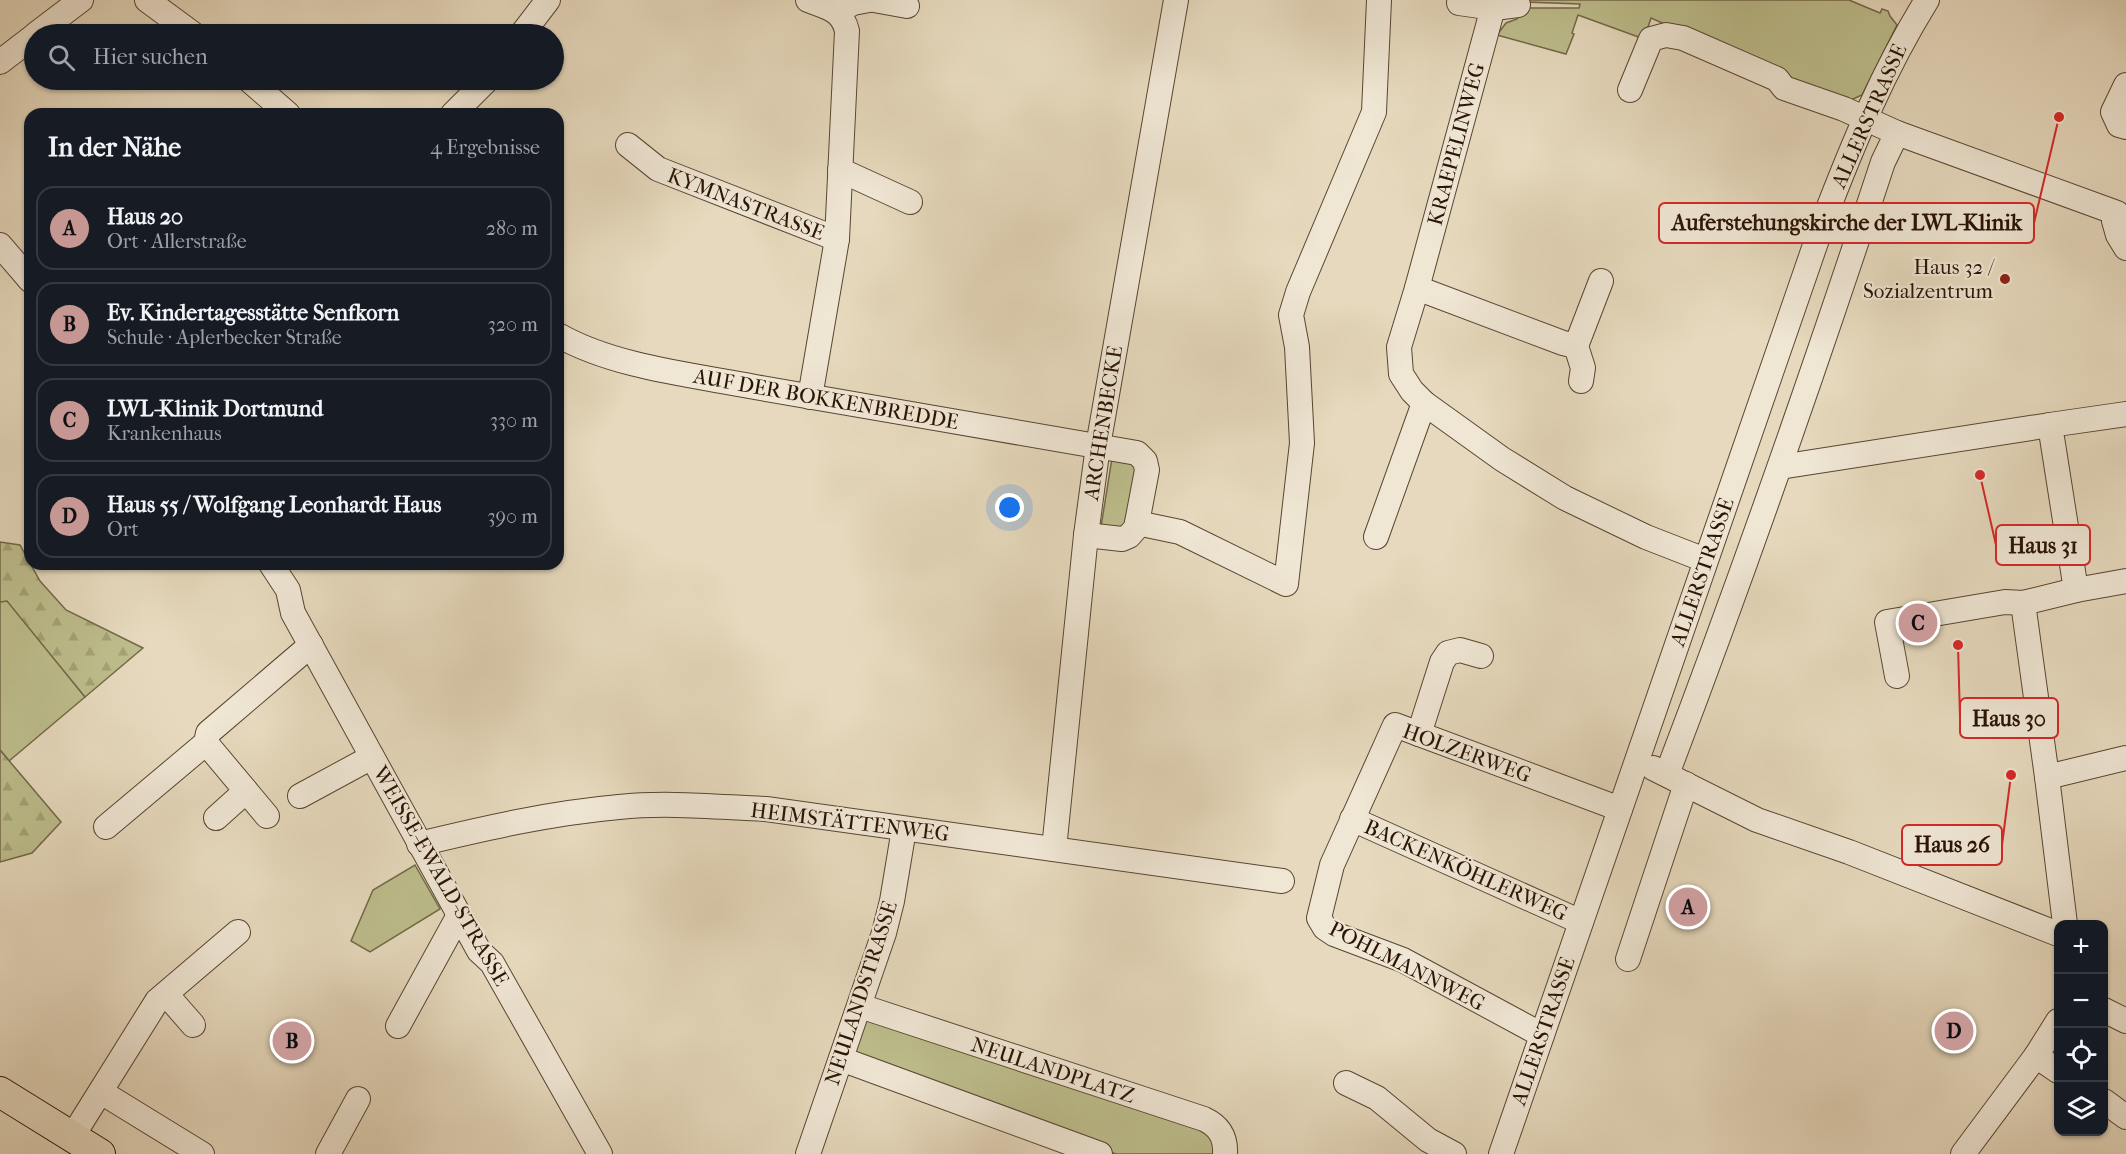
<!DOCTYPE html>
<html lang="de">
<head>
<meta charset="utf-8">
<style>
	body { margin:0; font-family:"IM FELL French Canon",serif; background:#20242c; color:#f1f3f6 }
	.controls { position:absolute; right:18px; bottom:18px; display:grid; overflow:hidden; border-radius:12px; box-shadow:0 2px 4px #0004 }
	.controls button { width:54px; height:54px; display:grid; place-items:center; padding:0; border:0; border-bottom:2px solid #363941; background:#171b24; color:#f1f3f6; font:30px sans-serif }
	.you { position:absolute; left:1010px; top:508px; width:21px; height:21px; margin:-15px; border:4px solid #fff; border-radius:50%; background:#1a73e8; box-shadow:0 0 0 9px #1a73e833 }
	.badge { display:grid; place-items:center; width:39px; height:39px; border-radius:50%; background:#c59692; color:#111; font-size:20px; font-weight:700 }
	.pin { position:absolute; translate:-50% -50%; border:3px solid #fff; box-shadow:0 2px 6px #0006 }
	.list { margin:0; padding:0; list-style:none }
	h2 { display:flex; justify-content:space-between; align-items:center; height:78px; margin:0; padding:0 24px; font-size:26px }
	h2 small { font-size:20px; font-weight:400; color:#9ea1a6 }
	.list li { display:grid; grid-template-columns:39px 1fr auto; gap:18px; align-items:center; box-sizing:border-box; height:84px; margin:0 12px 12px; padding:0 12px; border:2px solid #363941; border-radius:18px }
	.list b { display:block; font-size:22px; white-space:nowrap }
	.list p { margin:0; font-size:20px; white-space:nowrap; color:#9ea1a6 }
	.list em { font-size:20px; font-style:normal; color:#9ea1a6 }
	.icon { flex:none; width:33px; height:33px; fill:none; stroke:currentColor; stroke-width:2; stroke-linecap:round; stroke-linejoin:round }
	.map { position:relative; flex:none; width:2126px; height:1154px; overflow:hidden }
	.search { position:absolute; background:#171b24; box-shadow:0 2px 4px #0004; left:24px; top:24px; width:540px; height:66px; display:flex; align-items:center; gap:15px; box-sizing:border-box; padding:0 21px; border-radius:33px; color:#9ea1a6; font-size:22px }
	.panel { position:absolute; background:#171b24; box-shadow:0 2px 4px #0004; left:24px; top:108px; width:540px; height:462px; border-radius:18px }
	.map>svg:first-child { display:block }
</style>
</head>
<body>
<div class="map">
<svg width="2126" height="1154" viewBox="0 0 2126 1154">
	<defs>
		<pattern id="forest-firs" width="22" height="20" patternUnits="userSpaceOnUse" patternTransform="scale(1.5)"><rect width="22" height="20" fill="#bdbd8c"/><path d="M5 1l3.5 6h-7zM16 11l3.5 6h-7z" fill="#a3a277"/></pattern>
	</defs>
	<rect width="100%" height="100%" fill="#e6d9bd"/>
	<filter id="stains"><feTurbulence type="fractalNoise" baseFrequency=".00333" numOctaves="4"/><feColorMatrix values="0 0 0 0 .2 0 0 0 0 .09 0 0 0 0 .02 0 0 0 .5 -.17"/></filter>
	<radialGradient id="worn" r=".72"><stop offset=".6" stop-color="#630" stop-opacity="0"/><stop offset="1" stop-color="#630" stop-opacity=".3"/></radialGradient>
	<g fill="#bdbd8c" stroke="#746848" stroke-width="1.5">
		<polygon points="1522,0 1849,0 1880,13 1882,9 1888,11 1890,16 1897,25 1862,95 1851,100 1837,100 1651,18 1644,39 1578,15 1572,33 1574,34 1566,54 1497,35 1506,23 1517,19 1522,8 1579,8 1580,4 1522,2"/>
		<polygon points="1113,452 1138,463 1131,524 1100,533"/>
		<polygon points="7,600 85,697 9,761 0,750 0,602"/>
		<polygon points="415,865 440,909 370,952 351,941 373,890"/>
		<polygon points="866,1019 1209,1130 1217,1154 1116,1154 855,1056 853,1053"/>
	</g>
	<g fill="url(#forest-firs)" stroke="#746848" stroke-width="1.5">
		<polygon points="0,542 20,545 40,581 66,610 143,648 85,697 7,601 0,602"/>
		<polygon points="0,750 61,822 32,853 0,862"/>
	</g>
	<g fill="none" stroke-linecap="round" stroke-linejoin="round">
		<g stroke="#594532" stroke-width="26">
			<g id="minor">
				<polyline points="147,0 193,34"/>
				<path d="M808,0c19,8 34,9 39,31l-10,208 -27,158"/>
				<polyline points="874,0 907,6"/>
				<polyline points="1495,0 1417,288 1399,347 1401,374 1412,391 1424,403 1502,459 1565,498 1646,537 1705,560"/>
				<polyline points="1459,3 1494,8 1518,5"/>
				<polyline points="837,12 853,3 869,0"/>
				<polyline points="36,34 81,0"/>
				<polyline points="522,34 548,0"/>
				<polyline points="0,62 34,36"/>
				<polyline points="249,80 288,114"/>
				<polyline points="2126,85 2113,112 2119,125 2126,127"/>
				<path d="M1630,90l21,-51 15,-4 17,3 94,41 7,9 60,21 53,24 -14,29c-68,206 -139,410 -216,612"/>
				<polyline points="453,114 487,80"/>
				<polyline points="1897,133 2117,213 2114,221 2118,235 2126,248"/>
				<polyline points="628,145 658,169 837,239"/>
				<polyline points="840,170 910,202"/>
				<polyline points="0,245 30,280"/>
				<polyline points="1417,288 1563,343 1576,346 1601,281"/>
				<path d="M558,335c56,32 135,40 197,52 127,23 255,43 382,66l8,8 2,9 -11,58 -7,8 -7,3 -36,-4"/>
				<polyline points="1576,346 1583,368 1581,381"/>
				<polyline points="2126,414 2050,425 2076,590 2023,603 2047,777 2126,758"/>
				<polyline points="1780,467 2050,425"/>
				<polyline points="1137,523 1180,532 1286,584 1302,443 1297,347 1291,315 1298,292 1374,112 1379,0"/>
				<polyline points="1376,537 1424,403"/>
				<polyline points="271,564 288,590 293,613 479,951 492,963 600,1154"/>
				<polyline points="2076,590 2126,581"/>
				<polyline points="1897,676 1887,622 2005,602 2023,603"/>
				<polyline points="1419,734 1442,662 1448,653 1460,650 1481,656"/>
				<polyline points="206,743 267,816"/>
				<polyline points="1653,768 1757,820 1849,852 2058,934"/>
				<polyline points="2047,777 2065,924"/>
				<polyline points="300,796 372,757"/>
				<polyline points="216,818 246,791"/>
				<polyline points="1352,819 1581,922"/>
				<polyline points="106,827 206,743 208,733 311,645"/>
				<path d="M419,844c66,-16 132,-31 200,-37 48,-5 98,0 147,2l516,72"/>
				<polyline points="1054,849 1086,535 1098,446 1176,0"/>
				<polyline points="1628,959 1686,784"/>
				<polyline points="166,994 193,1025"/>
				<path d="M860,1006l344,113c15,7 22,18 21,35"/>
				<polyline points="2104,1010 2126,1021"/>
				<polyline points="398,1026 459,915"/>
				<polyline points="1542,1035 1403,960 1334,934 1325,928 1319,918 1332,865 1395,725 1620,809"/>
				<polyline points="2036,1056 2058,1071"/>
				<polyline points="841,1059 1100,1154"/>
				<polyline points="1346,1083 1377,1098 1428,1140 1454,1154"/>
				<polyline points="101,1092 202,1154"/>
				<polyline points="2104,1101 2126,1117"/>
				<polyline points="72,1137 157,1001 238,932"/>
				<polyline points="328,1154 358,1099"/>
				<polyline points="808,1154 884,933 892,901 904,829"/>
				<path d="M1501,1154l322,-932c30,-78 60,-151 104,-222"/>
				<polyline points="1963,1154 2036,1056 2058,1021"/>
			</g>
		</g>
		<g stroke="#2a1404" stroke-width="32">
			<polyline id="major" points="0,1092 100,1154"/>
		</g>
		<use href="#minor" stroke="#efe6d4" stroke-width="24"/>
		<use href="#major" stroke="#e6d9bd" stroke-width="30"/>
	</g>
	<circle fill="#8f2418" stroke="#efe6d4" stroke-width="2" cx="2005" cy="279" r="6"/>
	<g text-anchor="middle" stroke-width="4.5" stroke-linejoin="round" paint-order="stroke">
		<g font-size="21" fill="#2a1404" stroke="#efe6d4">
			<text transform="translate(1869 116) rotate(-66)" y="7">ALLERSTRASSE</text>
			<text transform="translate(1456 144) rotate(-75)" y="7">KRAEPELINWEG</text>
			<text transform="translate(746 204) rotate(21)" y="7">KYMNASTRASSE</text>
			<text transform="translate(826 399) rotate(10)" y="7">AUF DER BOKKENBREDDE</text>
			<text transform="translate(1103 423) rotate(-81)" y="7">ARCHENBECKE</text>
			<text transform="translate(1702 572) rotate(-71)" y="7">ALLERSTRASSE</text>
			<text transform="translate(1467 753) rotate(20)" y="7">HOLZERWEG</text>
			<text transform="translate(850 822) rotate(7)" y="7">HEIMSTÄTTENWEG</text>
			<text transform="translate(1466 870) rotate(24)" y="7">BACKENKÖHLERWEG</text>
			<text transform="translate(441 876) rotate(60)" y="7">WEISSE-EWALD-STRASSE</text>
			<text transform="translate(1407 966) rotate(27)" y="7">POHLMANNWEG</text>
			<text transform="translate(861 993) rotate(-72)" y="7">NEULANDSTRASSE</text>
			<text transform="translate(1543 1031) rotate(-71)" y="7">ALLERSTRASSE</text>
			<text transform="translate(1053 1070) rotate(18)" y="7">NEULANDPLATZ</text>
		</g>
		<g font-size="21" fill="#2a1404" stroke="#efe6d4" text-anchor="end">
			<text x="1993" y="274">Haus 32 /<tspan x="1993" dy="24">Sozialzentrum</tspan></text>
		</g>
	</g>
	<path fill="none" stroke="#d62828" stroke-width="2" d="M2059 117L2034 223M1980 475L1996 545M1958 645L1960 718M2011 775L2002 845"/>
	<g fill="#d62828" stroke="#efe6d4" stroke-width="2">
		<circle cx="2059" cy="117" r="6"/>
		<circle cx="1980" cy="475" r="6"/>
		<circle cx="1958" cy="645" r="6"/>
		<circle cx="2011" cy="775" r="6"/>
	</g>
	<g fill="#efe6d4" stroke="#d62828" stroke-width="2">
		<rect x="1659" y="203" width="375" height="40" rx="6"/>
		<rect x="1996" y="525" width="94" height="40" rx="6"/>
		<rect x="1960" y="698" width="98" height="40" rx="6"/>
		<rect x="1902" y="825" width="100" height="40" rx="6"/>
	</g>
	<g font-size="22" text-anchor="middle" font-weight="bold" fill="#2a1404">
		<text x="1847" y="230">Auferstehungskirche der LWL-Klinik</text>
		<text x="2043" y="553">Haus 31</text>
		<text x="2009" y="726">Haus 30</text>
		<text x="1952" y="852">Haus 26</text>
	</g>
	<rect width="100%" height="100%" filter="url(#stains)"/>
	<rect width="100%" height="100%" fill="url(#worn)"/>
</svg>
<div class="controls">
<button>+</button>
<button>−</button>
<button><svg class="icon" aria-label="locate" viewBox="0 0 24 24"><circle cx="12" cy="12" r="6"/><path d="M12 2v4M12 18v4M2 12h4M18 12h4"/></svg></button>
<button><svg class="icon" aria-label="layers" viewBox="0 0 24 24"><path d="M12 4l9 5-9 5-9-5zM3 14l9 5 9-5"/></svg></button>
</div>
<div class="you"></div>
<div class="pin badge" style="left:1688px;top:907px">A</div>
<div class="pin badge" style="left:292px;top:1041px">B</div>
<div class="pin badge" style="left:1918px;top:623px">C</div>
<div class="pin badge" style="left:1954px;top:1031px">D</div>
<div class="search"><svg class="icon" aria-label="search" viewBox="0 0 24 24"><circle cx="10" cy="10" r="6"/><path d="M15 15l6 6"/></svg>Hier suchen</div>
<section class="panel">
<h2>In der Nähe<small>4 Ergebnisse</small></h2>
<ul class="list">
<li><span class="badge">A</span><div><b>Haus 20</b><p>Ort · Allerstraße</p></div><em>280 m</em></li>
<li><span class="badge">B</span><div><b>Ev. Kindertagesstätte Senfkorn</b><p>Schule · Aplerbecker Straße</p></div><em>320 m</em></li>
<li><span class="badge">C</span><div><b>LWL-Klinik Dortmund</b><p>Krankenhaus</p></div><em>330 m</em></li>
<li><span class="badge">D</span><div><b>Haus 55 / Wolfgang Leonhardt Haus</b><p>Ort</p></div><em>390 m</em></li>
</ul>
</section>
</div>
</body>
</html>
